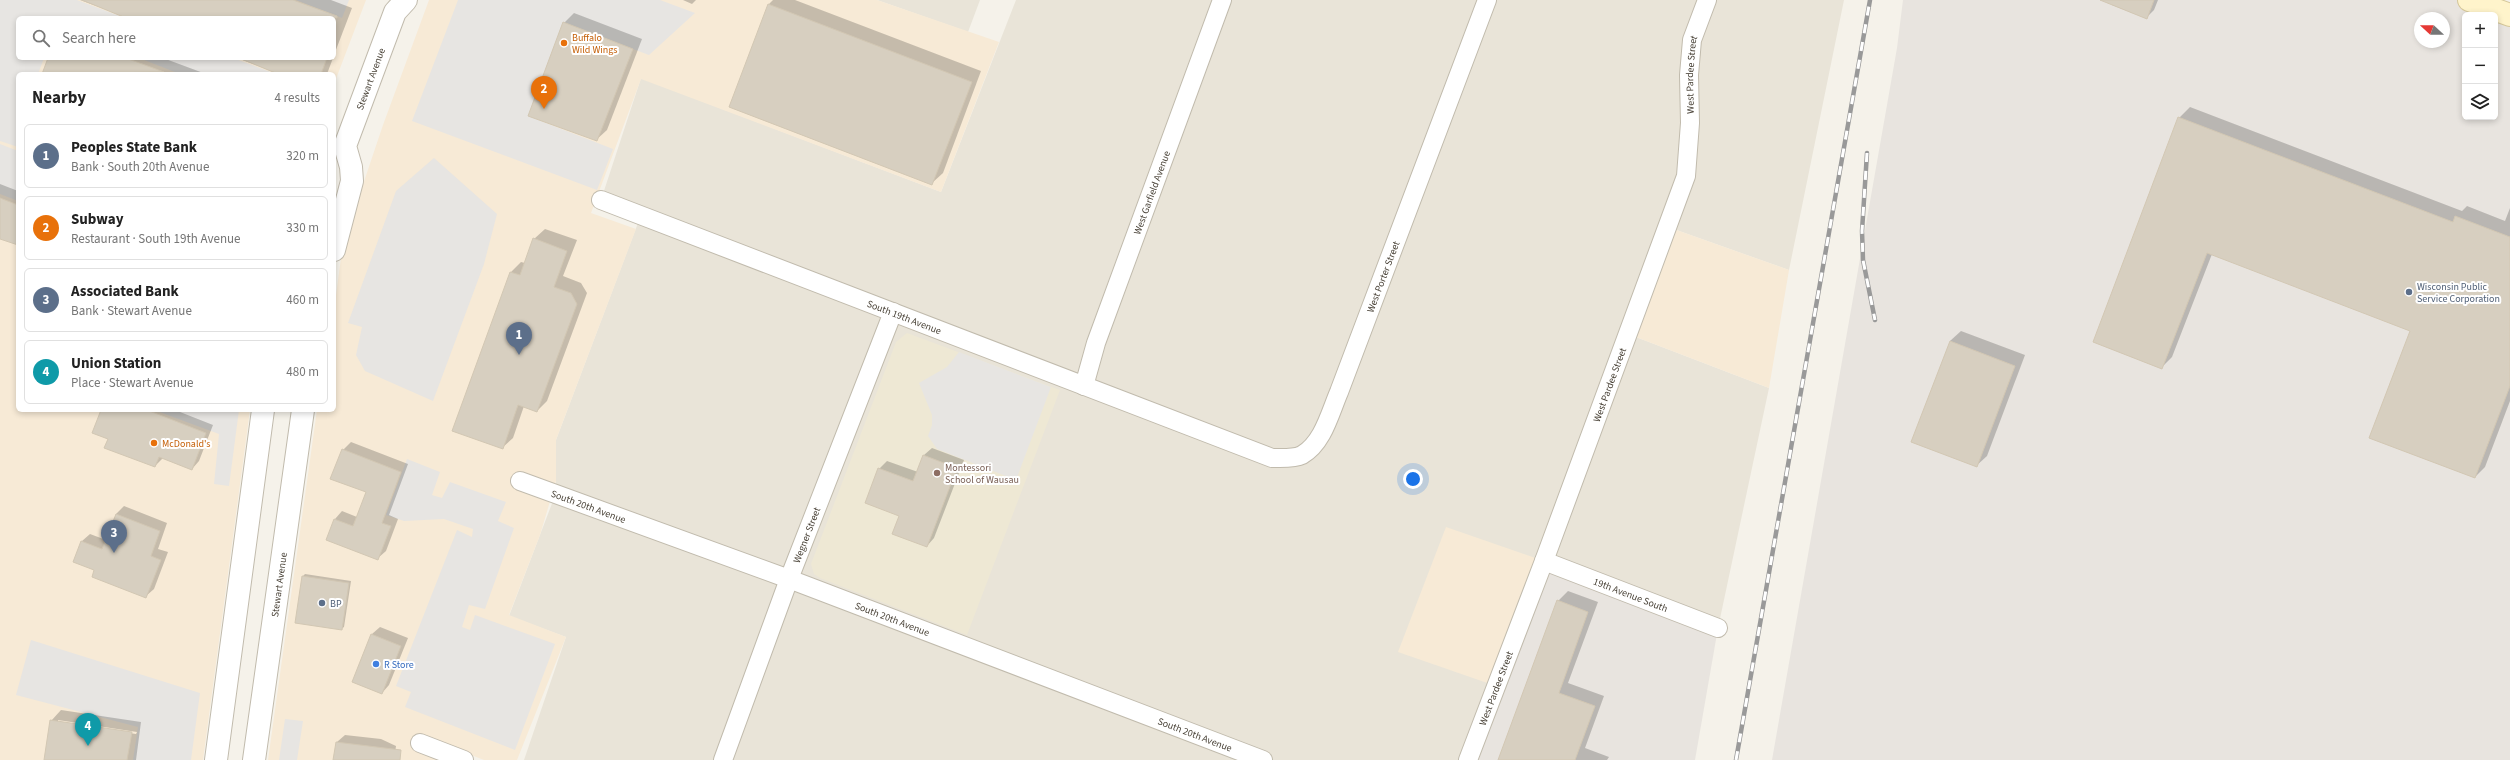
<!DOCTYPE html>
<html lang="en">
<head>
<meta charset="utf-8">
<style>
	body { margin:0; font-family:"Source Sans 3",sans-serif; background:#f6f6f6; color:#222 }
	.controls { position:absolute; right:12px; top:12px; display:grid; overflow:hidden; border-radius:6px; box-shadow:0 2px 6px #0003 }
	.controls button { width:36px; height:36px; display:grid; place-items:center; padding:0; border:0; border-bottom:1px solid #e0e0e0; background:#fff; color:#222; font:20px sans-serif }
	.compass { position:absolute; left:2414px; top:12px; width:36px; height:36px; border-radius:50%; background:#fff; box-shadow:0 2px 6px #0003; rotate:291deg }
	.you { position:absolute; left:1413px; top:479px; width:14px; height:14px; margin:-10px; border:3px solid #fff; border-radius:50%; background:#1a73e8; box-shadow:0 0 0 6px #1a73e833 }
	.badge { display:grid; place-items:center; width:26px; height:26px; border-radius:50%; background:#fb441b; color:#fff; font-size:13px; font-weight:700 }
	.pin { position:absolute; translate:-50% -33px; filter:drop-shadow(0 1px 2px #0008) }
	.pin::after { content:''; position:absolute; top:21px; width:14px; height:12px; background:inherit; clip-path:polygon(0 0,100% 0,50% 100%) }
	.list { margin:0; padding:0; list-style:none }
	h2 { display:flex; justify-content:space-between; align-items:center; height:52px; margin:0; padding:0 16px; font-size:17px }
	h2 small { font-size:13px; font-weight:400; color:#767676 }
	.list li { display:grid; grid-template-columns:26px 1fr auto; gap:12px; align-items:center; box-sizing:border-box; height:64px; margin:0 8px 8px; padding:0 8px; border:1px solid #e0e0e0; border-radius:6px }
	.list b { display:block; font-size:15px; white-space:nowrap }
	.list p { margin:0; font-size:13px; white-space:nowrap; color:#767676 }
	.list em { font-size:13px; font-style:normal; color:#767676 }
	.icon { flex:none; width:22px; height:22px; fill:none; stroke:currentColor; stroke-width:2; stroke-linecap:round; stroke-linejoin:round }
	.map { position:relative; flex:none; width:2510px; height:760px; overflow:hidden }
	.search { position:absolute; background:#fff; box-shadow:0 2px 6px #0003; left:16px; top:16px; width:320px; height:44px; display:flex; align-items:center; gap:10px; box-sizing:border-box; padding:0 14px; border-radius:6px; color:#767676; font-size:15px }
	.panel { position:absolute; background:#fff; box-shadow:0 2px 6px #0003; left:16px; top:72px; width:320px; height:340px; border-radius:6px }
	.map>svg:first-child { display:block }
</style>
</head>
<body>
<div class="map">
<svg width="2510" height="760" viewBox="0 0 2510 760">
	<rect width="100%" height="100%" fill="#f5f2ea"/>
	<g fill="#e9e4d8">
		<polygon points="877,0 980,0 968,32"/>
		<polygon points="1016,0 1844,0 1789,270 1668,227 1628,334 1769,388 1718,628 1496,686 1468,760 524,760 566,637 509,616 556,493 556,440 641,215 601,200 641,78 941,192"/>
	</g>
	<g fill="#f7ead6" fill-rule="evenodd">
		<path d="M0,0h366l-32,84v-10h-316v336h232l-47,350h-203zM18,18h316v40h-316z"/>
		<polygon points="429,0 877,0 999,42 941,192 641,79 591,213 636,229 556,440 556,481 540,535 509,615 566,637 517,760 484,760 461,751 457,760 268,760 317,410 334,410 334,310 341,258 348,229 383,125"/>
		<polygon points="1668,227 1789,270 1769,388 1628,334"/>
		<polygon points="1446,527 1544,561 1496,686 1398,652"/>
	</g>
	<g fill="#e8e4df" fill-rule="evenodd">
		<path d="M1903,0h566l41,15v745h-738l125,-712zM2465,15h30v102h-30zM2420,18h24v24h-24z"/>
		<polygon points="1544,561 1718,628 1695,760 1468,760"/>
	</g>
	<polygon fill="#eee8d4" points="907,333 1060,390 967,635 820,578 814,574 811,564 896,342"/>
	<g fill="#e7e5e2">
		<polygon points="0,0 77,0 125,18 18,18 18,58 44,58 38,74 18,74 18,147 0,141"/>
		<polygon points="296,0 349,0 342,18"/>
		<polygon points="458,0 660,0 695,13 649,55 563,23 528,116 613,149 597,190 412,121"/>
		<polygon points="139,58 233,58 276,74 180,74"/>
		<polygon points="0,144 18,151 18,201 0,194"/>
		<polygon points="434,158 497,214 484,264 433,401 365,371 356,355 362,327 348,323 396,191"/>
		<polygon points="959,352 1051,387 1016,480 937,449 928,436 932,425 932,415 919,383 947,367"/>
		<polygon points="154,410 239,410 229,486 214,484 219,434"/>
		<polygon points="407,459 440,472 432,495 442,498 450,482 506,502 498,521 514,528 485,609 469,605 462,627 470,630 475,615 555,644 515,750 405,707 411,692 396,686 457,530 472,537 473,529 444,519 404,521 386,515"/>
		<polygon points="31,640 200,693 191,760 133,760 138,727 16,695"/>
		<polygon points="285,719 303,721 297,760 279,760"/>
	</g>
	<g fill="#0003" fill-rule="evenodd">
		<polygon points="80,0 331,0 352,8 334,55 334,18 129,18"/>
		<polygon points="683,0 696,0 692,4"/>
		<polygon points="773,0 795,0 981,71 943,173 932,183 769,4"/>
		<polygon points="2114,0 2158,0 2154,10 2146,18 2112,5"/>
		<polygon points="574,13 642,39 607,130 596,140 564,23"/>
		<polygon points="49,58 163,58 206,74 54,74 44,71"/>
		<polygon points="237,58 333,58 327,74 280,74"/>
		<polygon points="2190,107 2462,211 2467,206 2505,221 2510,208 2510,401 2485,467 2475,477 2411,330 2212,254 2172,357 2162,367 2179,118"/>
		<polygon points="0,184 18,191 18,244 0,238"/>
		<polygon points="545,229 577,240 563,276 581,283 587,293 547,401 537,411 524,406 513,438 502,448 453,430 511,272 521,262 525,263 534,239"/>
		<polygon points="1961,331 2025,355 1987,456 1976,466 1950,341"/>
		<polygon points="102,410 175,410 213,425 199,461 192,469 163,458 155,466 109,438"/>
		<polygon points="351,442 408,464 389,515 398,519 386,551 378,558 335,519 342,511 357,517 367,492 343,450"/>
		<polygon points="932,448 964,460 934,538 927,546 901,515 879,469 887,461 918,472 924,455"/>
		<polygon points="124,506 167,523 158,549 168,552 154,589 146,596 95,570 82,541 90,534 106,540 116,514"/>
		<polygon points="305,574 351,581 344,627 341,629 303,576"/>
		<polygon points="1568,591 1598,602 1568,683 1604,696 1585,748 1609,757 1607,760 1499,760 1558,601"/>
		<polygon points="380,627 408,638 389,685 382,693 372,634"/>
		<path d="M61,710l80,12 -5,38h-91l6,-39zM58,720l79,12 -1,2 -78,-12z"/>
		<polygon points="345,735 381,739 396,746 394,760 334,760 337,742"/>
	</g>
	<g fill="#d7cfc0" stroke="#d2c7b3">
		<polygon points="82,0 293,0 337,16 337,18 126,18"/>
		<polygon points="2100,0 2154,0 2147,19"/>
		<polygon points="768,4 972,82 932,185 729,107"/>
		<polygon points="563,22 633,49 597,141 528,116"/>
		<polygon points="48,58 126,58 164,72 42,74"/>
		<polygon points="239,58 327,58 321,74 278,74"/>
		<polygon points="2178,117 2453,222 2455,216 2510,237 2510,386 2475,478 2369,438 2410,331 2207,253 2162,369 2093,342"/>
		<polygon points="0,198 18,205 18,245 0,239"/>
		<polygon points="533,238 567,251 554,287 571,293 577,304 537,412 518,405 503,449 452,431 510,272 520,275"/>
		<polygon points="1950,341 2015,366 1977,467 1911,442"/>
		<polygon points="101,410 147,410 206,433 192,470 159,457 155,467 104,448 108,439 92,433"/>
		<polygon points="342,449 401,472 382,523 391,526 378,560 326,540 334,519 353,526 366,492 330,479"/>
		<polygon points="923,455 957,468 927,547 892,534 899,516 865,503 878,468 913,481"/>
		<polygon points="116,514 160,531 151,556 161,560 146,598 92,577 94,570 73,562 81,541 102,549"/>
		<polygon points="302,576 349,583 342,630 295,623"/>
		<polygon points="1557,600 1588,612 1559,693 1595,706 1575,760 1498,760"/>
		<polygon points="371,634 401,646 382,694 352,682"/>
		<polygon points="50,720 132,732 127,760 44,760"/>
		<polygon points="336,742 401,750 400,760 333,760"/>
	</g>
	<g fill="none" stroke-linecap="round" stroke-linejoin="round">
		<g stroke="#c1bbad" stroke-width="20">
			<g id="minor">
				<path id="s1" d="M601,200l671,258c9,0 22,1 30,-3 21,-12 28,-42 37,-63l148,-392"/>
				<path id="s2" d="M1084,386l12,-43 126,-343"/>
				<path id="s3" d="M520,481l269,98 474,181"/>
				<path id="s4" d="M1544,561l174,67"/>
				<polyline points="420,743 464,760"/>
				<path id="s5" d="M723,760l66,-181 104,-267"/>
				<path id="s6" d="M1468,760l76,-199 142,-385 4,-53 -1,-48 3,-35 15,-40"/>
			</g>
		</g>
		<g stroke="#c1bbad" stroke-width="24">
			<g id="tertiary">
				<path id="s7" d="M334,250l18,-69 -1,-14 -6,-21 50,-134 11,-12"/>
				<polyline points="216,760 263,410"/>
				<path id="s8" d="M254,760l49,-350"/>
			</g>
		</g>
		<g stroke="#d5c79a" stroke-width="24">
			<polyline id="secondary" points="2469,0 2510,15"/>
		</g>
		<use href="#minor" stroke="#fff" stroke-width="18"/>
		<use href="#tertiary" stroke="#fff" stroke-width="22"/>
		<use href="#secondary" stroke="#fff4cb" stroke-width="22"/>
		<g stroke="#999" stroke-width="4.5">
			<g id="rail">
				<polyline points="1867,153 1862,231 1863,260 1875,320"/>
				<polyline points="1736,760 1870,0"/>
			</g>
		</g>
		<use href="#rail" stroke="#fff" stroke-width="3" stroke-dasharray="9" stroke-linecap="butt"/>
	</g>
	<g fill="#e8710a" stroke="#fff" stroke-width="1.5">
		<circle cx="564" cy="43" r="4"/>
		<circle cx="154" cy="443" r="4"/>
	</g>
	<g fill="#5c6f8a" stroke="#fff" stroke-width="1.5">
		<circle cx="2409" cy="292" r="4"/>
		<circle cx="322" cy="603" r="4"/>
	</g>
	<circle fill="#8d6e63" stroke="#fff" stroke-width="1.5" cx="937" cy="473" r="4"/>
	<circle fill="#3f7fe0" stroke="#fff" stroke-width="1.5" cx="376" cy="664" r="4"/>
	<g text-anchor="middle" stroke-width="4" stroke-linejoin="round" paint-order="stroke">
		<g font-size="10" fill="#c56008" stroke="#fff" text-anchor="start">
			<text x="572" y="41">Buffalo<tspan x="572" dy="12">Wild Wings</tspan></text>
			<text x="162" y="447">McDonald's</text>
		</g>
		<g font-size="10" fill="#4a4338" stroke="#fff">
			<text dy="4" stroke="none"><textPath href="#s6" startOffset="725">West Pardee Street</textPath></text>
			<text dy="4" stroke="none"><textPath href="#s7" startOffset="179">Stewart Avenue</textPath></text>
			<text dy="4" stroke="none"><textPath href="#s2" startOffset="205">West Garfield Avenue</textPath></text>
			<text dy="4" stroke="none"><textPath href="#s1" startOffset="947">West Porter Street</textPath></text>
			<text dy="4" stroke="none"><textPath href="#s1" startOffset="325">South 19th Avenue</textPath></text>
			<text dy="4" stroke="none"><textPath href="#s6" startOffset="401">West Pardee Street</textPath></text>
			<text dy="4" stroke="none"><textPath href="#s3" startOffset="73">South 20th Avenue</textPath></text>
			<text dy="4" stroke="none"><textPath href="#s5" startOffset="240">Wegner Street</textPath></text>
			<text dy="4" stroke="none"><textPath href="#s8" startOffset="177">Stewart Avenue</textPath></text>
			<text dy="4" stroke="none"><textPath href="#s4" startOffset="93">19th Avenue South</textPath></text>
			<text dy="4" stroke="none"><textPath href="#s3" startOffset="397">South 20th Avenue</textPath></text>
			<text dy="4" stroke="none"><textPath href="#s6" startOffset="77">West Pardee Street</textPath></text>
			<text dy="4" stroke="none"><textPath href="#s3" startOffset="721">South 20th Avenue</textPath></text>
		</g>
		<g font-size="10" fill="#4e5e75" stroke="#fff" text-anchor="start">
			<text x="2417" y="290">Wisconsin Public<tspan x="2417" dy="12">Service Corporation</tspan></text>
			<text x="330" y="607">BP</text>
		</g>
		<g font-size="10" fill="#785e54" stroke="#fff" text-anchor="start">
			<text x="945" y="471">Montessori<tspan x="945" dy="12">School of Wausau</tspan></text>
		</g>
		<g font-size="10" fill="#366cbe" stroke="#fff" text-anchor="start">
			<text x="384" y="668">R Store</text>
		</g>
	</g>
</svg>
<div class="controls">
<button>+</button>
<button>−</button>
<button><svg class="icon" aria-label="layers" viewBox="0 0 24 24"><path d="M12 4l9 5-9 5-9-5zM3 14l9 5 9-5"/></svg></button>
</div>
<svg class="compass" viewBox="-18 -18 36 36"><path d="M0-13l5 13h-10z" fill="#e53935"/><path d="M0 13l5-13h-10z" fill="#767676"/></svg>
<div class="you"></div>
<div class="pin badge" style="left:519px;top:355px;background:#5c6f8a">1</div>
<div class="pin badge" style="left:544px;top:109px;background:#e8710a">2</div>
<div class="pin badge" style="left:114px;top:553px;background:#5c6f8a">3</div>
<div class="pin badge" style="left:88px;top:746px;background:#0f9aa8">4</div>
<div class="search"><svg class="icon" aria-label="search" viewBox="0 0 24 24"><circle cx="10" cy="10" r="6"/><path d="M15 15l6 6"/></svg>Search here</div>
<section class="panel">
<h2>Nearby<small>4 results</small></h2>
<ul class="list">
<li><span class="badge" style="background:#5c6f8a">1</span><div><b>Peoples State Bank</b><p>Bank · South 20th Avenue</p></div><em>320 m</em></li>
<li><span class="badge" style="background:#e8710a">2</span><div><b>Subway</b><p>Restaurant · South 19th Avenue</p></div><em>330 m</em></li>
<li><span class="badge" style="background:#5c6f8a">3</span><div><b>Associated Bank</b><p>Bank · Stewart Avenue</p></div><em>460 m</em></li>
<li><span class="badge" style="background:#0f9aa8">4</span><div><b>Union Station</b><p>Place · Stewart Avenue</p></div><em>480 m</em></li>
</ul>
</section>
</div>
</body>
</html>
